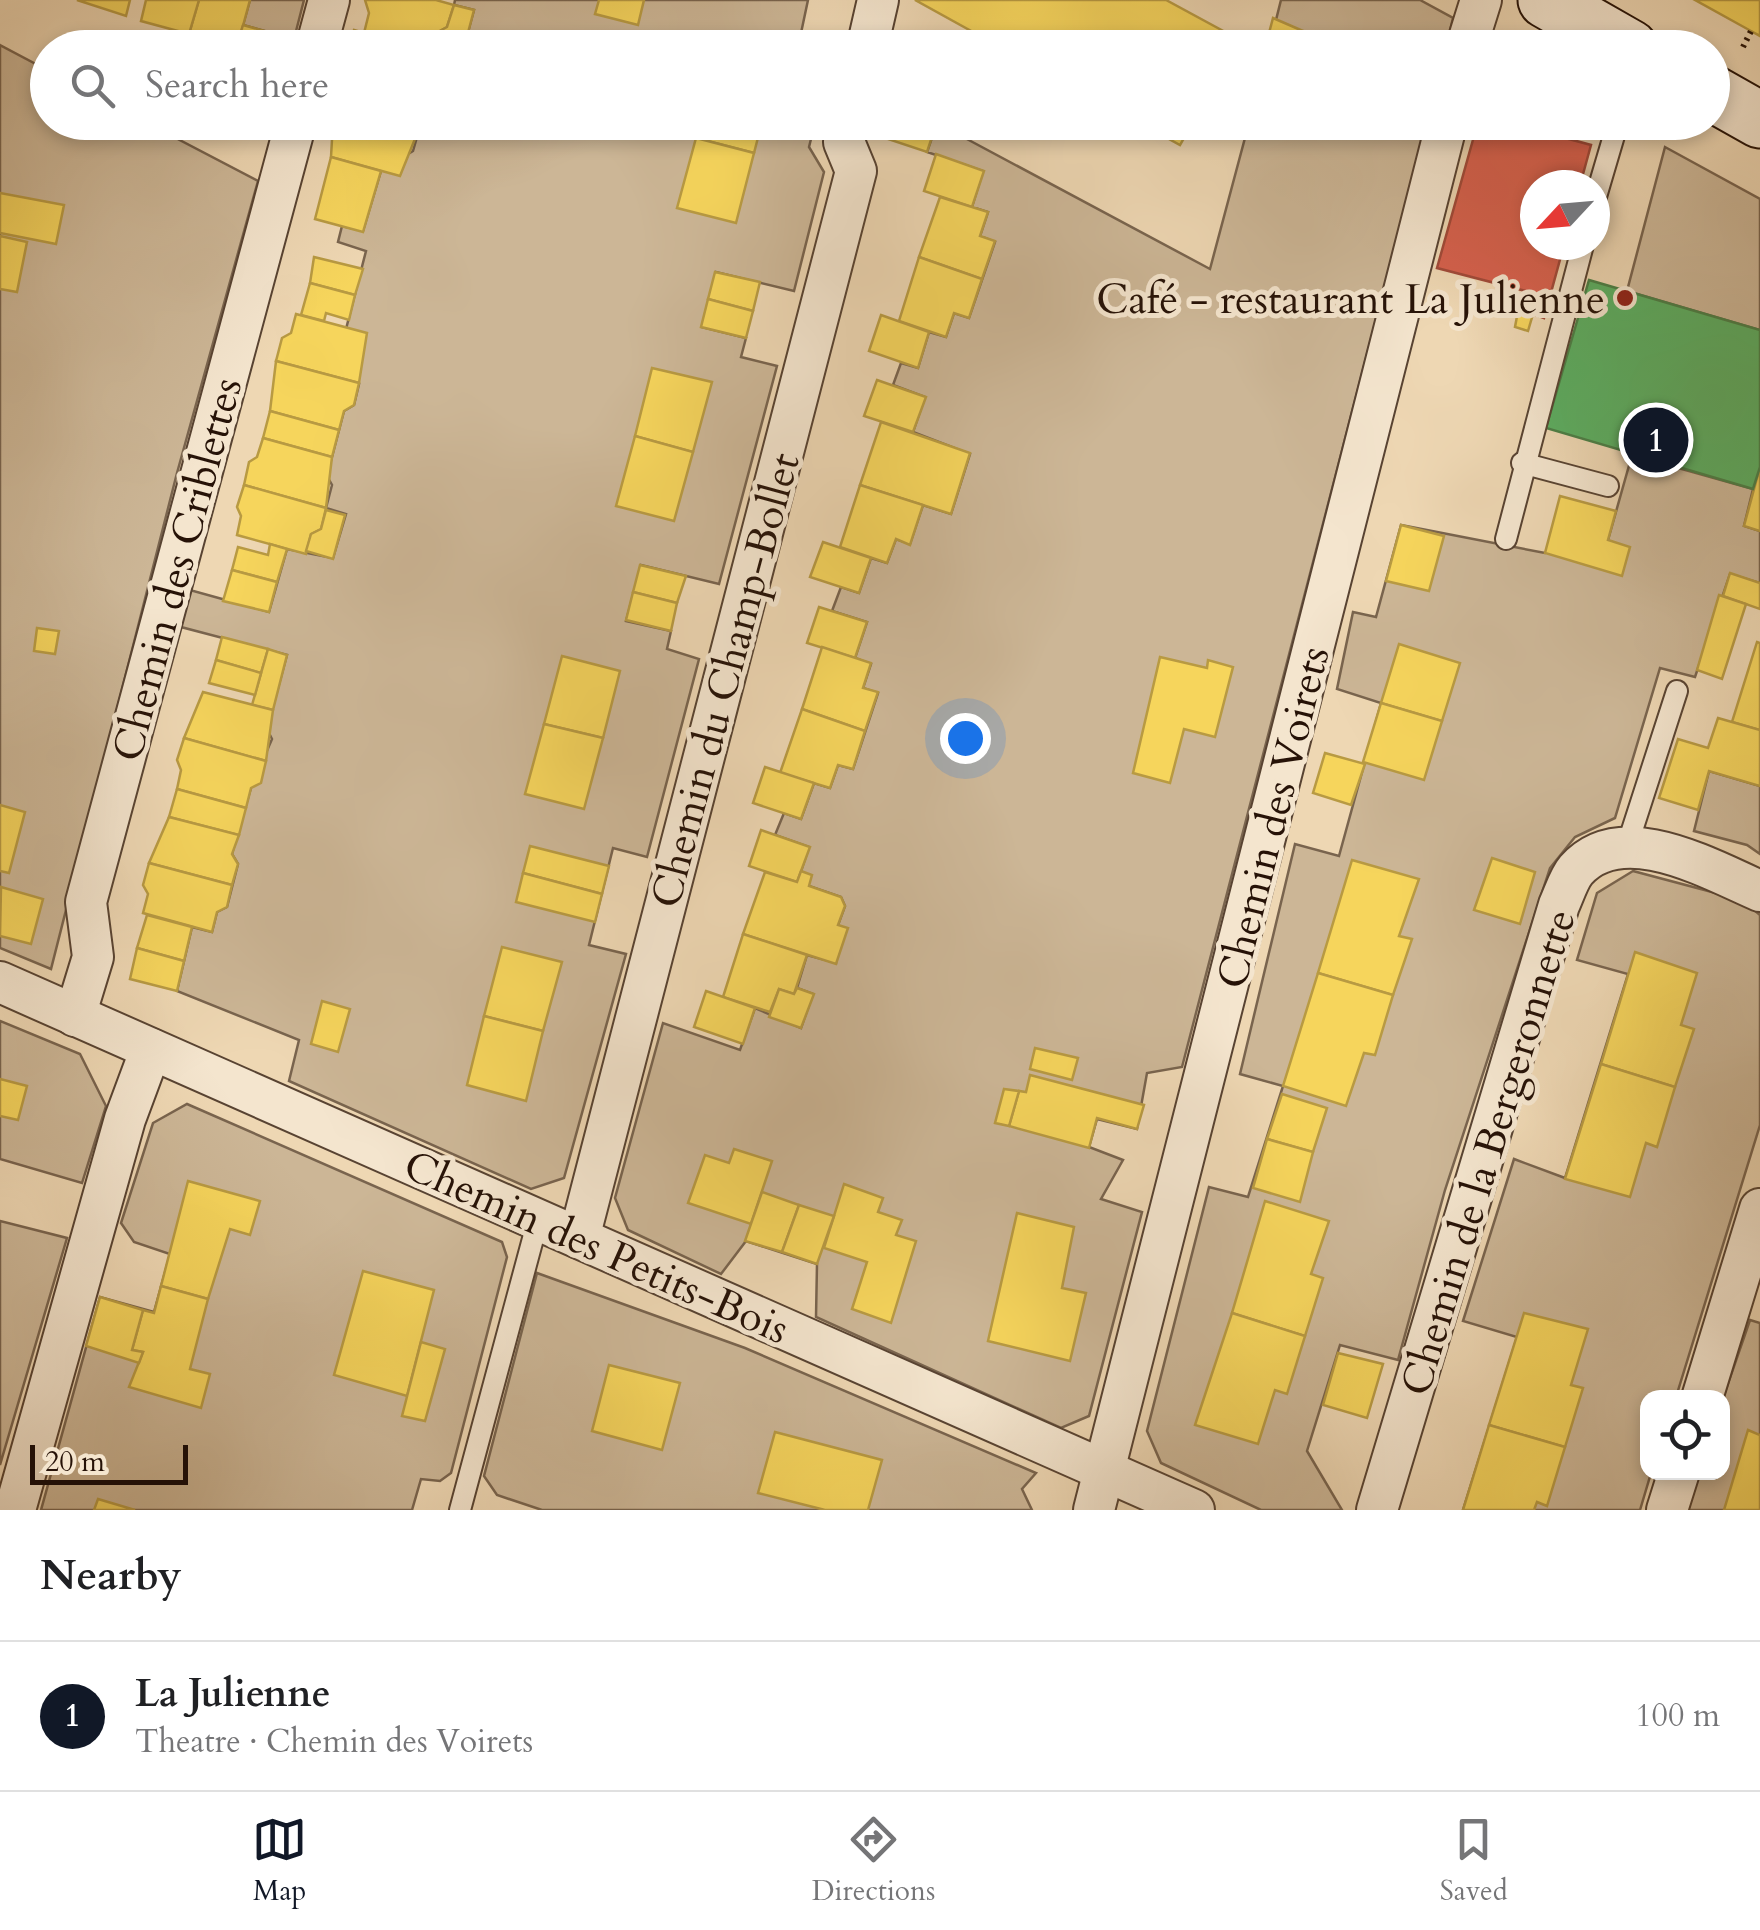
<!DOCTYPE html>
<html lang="en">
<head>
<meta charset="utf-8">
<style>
	body { margin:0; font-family:Cardo,serif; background:#f6f6f6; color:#202124 }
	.controls { position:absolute; right:30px; bottom:30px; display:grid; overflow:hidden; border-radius:20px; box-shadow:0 5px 15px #0003 }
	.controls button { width:90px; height:90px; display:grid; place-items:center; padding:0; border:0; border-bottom:2px solid #e0e0e0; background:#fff; color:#202124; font:50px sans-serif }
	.compass { position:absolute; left:1520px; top:170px; width:90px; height:90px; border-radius:50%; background:#fff; box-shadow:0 5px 15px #0003; rotate:244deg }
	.scale { position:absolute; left:30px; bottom:25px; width:158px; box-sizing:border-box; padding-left:10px; border:5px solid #261207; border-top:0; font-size:28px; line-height:35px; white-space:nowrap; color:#261207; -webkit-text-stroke:8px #f4e5ce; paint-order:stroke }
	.you { position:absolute; left:965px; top:738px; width:35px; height:35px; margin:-25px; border:8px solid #fff; border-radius:50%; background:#1a73e8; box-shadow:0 0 0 15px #1a73e833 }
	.badge { display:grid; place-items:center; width:65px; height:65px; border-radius:50%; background:#111827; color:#fff; font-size:32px; font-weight:700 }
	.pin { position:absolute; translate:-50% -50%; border:5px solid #fff; box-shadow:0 2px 10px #0006 }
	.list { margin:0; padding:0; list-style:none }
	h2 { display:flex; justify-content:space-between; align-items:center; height:130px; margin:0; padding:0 40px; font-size:42px }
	h2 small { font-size:32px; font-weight:400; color:#757577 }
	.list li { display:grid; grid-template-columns:65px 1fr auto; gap:30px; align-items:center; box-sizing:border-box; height:150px; padding:0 40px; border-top:2px solid #e0e0e0 }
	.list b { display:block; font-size:38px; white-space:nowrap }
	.list p { margin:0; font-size:32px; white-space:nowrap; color:#757577 }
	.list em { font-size:32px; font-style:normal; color:#757577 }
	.icon { flex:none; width:55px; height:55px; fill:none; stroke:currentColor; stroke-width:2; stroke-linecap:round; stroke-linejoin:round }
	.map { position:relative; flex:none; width:1760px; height:1510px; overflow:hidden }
	.search { position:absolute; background:#fff; box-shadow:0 5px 15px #0003; left:30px; right:30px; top:30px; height:110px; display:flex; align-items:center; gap:25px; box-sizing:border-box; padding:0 35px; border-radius:55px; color:#757577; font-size:38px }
	.sheet { height:280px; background:#fff }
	nav { display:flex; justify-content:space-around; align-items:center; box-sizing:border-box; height:140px; border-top:2px solid #e0e0e0; background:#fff; font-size:28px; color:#757577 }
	nav a { display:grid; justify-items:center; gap:5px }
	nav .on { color:#111827 }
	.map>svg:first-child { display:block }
</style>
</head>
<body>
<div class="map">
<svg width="1760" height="1510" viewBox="0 0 1760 1510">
	<rect width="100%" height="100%" fill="#eed7b3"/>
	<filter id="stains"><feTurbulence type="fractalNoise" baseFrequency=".002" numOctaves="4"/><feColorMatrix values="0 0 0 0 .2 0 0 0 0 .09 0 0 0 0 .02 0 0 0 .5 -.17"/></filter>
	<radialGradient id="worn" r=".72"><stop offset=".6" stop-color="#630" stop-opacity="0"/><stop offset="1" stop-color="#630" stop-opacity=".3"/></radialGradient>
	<g fill="#ccb696" stroke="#79644e" stroke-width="2.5">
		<polygon points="250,0 304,0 294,39 243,25"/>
		<polygon points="455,0 808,0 801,33 836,43 834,48 464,47 474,10 454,5"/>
		<polygon points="1281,0 1420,0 1453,18 1446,47 1269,48"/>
		<polygon points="0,45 47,70 48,122 147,123 258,181 177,473 51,969 0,948"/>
		<polygon points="421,123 815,123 809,147 824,172 794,291 716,272 702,327 746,338 741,357 777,366 719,584 641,565 626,621 671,631 667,649 699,659 647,857 613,848 589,945 626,954 564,1178 531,1189 289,1081 299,1040 177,991 192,927 212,932 217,912 227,907 238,864 232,854 251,788 272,739 267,729 287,655 181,627 190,590 269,612 287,549 333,558 346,514 326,508 332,485 327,476 344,411 354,405 359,384 334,376 366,251 338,242 342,226 363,231 381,171 413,151"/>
		<polygon points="937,123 1210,269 1249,123 1427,123 1182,1067 1147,1073 1137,1129 1097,1119 1089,1147 1123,1160 1101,1199 1142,1212 1089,1416 1061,1428 816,1317 817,1264 746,1241 721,1274 628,1230 615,1198 663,1023 740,1050 755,1008 801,1028 813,994 797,988 807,955 836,963 838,925 845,906 841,897 809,886 801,871 809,847 775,835 784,813 801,819 814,783 830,788 838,765 853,769 878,693 863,688 871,664 855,658 867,622 832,611 841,587 859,593 871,558 887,563 896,539 910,544 923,505 951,514 970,454 913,432 925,397 893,385 901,363 918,368 929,332 946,337 954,313 969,318 995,242 980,236 988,212 972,207 983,171 927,152"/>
		<polygon points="1665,147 1760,199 1760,330 1627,291"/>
		<polygon points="1632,455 1753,489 1744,526 1760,531 1760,583 1730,574 1695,677 1660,668 1615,818 1575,837 1550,868 1445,1190 1398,1360 1340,1345 1307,1451 1342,1510 1261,1510 1161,1463 1147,1431 1209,1187 1248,1197 1283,1086 1240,1074 1295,844 1339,856 1381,703 1337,689 1353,612 1376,617 1401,525 1545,553 1608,540"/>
		<polygon points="1709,771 1760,786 1760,854 1747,845 1694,831"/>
		<polygon points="1633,871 1742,900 1760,915 1760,1125 1676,1397 1648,1398 1648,1472 1651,1473 1640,1510 1463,1510 1517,1337 1463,1321 1514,1159 1565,1178 1628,974 1577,960 1597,893"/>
		<polygon points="0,1021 80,1054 106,1106 82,1183 0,1159"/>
		<polygon points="187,1104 502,1242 507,1257 451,1473 440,1481 421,1479 412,1510 41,1510 100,1297 154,1312 170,1254 134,1242 121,1223 153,1123"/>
		<polygon points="0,1221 67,1238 0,1465"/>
		<polygon points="537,1273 745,1348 1036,1473 1022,1489 1032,1510 542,1510 497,1495 484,1476"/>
		<polygon points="1750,1320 1760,1323 1760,1510 1683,1510 1696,1473 1722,1472 1723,1398"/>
	</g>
	<g fill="#f6d55c" stroke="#b89a42" stroke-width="2.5">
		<polygon points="77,0 130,0 126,16"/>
		<polygon points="199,0 250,0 237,48 189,34"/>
		<polygon points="199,0 189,34 141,21 146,0"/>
		<polygon points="365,0 436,0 454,5 447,27 438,32 434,48 419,48 364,33 369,13"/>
		<polygon points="599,0 644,0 638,25 595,14"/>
		<polygon points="915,0 1166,0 1238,39 1234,48 1002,48"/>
		<polygon points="1695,0 1760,0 1760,36 1751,31"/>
		<polygon points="454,5 474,10 464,48 434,48 438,32 447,27"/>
		<polygon points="1273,18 1310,34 1305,48 1265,48"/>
		<polygon points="243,25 286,37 283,48 238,41"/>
		<polygon points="354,30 364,33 419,48 351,48"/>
		<polygon points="1310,34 1348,48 1305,48"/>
		<polygon points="333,122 394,122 419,129 400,176 331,157"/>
		<polygon points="700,122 762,122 754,153 696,138"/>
		<polygon points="871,122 937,122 927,152 867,132"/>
		<polygon points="1138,122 1193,122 1180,145"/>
		<polygon points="696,138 754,153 736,223 677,208"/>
		<polygon points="936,154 984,171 972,207 924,191"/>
		<polygon points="331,157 381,171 363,232 315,219"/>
		<polygon points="0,193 64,205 56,244 0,233"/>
		<polygon points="940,197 988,212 980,236 995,241 982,279 919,257"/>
		<polygon points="0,236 27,242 17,292 0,289"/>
		<polygon points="314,257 363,269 355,295 310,283"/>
		<polygon points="919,257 982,279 969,318 954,313 946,337 899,321"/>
		<polygon points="715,272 760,282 753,311 708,299"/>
		<polygon points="310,283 355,295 349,320 326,313 324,321 301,315"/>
		<polygon points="708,299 753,311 746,338 701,327"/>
		<polygon points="1518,311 1533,314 1528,331 1515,327"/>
		<polygon points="296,314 367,333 359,383 276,361 282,338 291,333"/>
		<polygon points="881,315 929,332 918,368 869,351"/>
		<polygon points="276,361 359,383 354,405 344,411 339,430 270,411"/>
		<polygon points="652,368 712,382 693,452 635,436"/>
		<polygon points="877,380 926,397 913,432 864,416"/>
		<polygon points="270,411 339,430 332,457 263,438"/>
		<polygon points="881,422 970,453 951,514 860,485"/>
		<polygon points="635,436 693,452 674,521 616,506"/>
		<polygon points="263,438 332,457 326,508 244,485 249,462 257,457"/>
		<polygon points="1760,467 1760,531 1744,526"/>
		<polygon points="244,485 326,508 321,529 311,534 306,554 237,535 241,516 237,507"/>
		<polygon points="860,485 923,505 910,545 896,539 887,563 840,547"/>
		<polygon points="1560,496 1616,511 1608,540 1630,547 1622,576 1545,553"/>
		<polygon points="326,510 345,515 333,559 306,551 311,534 321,529"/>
		<polygon points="1401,525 1444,536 1429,591 1386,581"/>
		<polygon points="823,542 871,558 859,593 810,577"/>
		<polygon points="270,544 287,549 277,582 232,570 238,547 268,555"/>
		<polygon points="640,565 686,576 677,603 633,592"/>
		<polygon points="232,570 277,582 269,612 223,601"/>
		<polygon points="1730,573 1760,583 1760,609 1723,596"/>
		<polygon points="633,592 677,603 671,631 626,620"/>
		<polygon points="1719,595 1746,604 1722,679 1697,670"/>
		<polygon points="819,607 867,622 855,658 807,643"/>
		<polygon points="37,628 59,631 55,654 34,651"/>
		<polygon points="222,637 268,649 261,673 216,660"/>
		<polygon points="1757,642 1760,643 1760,730 1732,722"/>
		<polygon points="1399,644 1460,663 1442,721 1381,703"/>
		<polygon points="822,647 871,663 863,688 878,692 865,731 802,709"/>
		<polygon points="268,649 287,655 273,710 252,705"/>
		<polygon points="562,656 620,671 603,738 544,724"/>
		<polygon points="1160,657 1207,668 1208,660 1233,667 1215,737 1184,729 1170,783 1133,773"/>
		<polygon points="216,660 261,673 255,695 209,683"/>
		<polygon points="203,692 273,710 266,761 184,738"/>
		<polygon points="1381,703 1442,721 1424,780 1363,762"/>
		<polygon points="802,709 865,731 853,769 838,765 830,788 780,773"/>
		<polygon points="1718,718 1760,730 1760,786 1709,771 1698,810 1659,798 1678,739 1708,748"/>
		<polygon points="544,724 603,738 584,809 525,794"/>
		<polygon points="184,738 266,761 261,783 251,788 246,808 177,789 181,770 177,760"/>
		<polygon points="1325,753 1365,764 1351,805 1313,793"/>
		<polygon points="765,767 814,783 801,819 753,803"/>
		<polygon points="177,789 246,808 239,835 169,817"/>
		<polygon points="0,805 25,812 9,873 0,871"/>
		<polygon points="169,817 239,835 232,854 238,864 232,885 149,863"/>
		<polygon points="761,830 810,847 797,882 749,866"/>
		<polygon points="530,846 609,866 602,894 523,873"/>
		<polygon points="1492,858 1535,872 1520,924 1474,910"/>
		<polygon points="1352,860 1419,879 1399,936 1412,939 1393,995 1318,973"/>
		<polygon points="149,863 232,885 227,907 217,912 212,932 143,913 148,894 143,885"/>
		<polygon points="801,871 812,875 809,886 841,897 845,906 838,925 848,928 836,964 743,934 765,872 797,882"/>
		<polygon points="523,873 602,894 595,922 516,902"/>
		<polygon points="1,887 43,899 31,944 0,936"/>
		<polygon points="147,915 192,927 184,961 137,948"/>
		<polygon points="743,934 807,955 794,994 779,989 770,1012 723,997"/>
		<polygon points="502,947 562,962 543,1031 484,1016"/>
		<polygon points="137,948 184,961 177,991 130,979"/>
		<polygon points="1635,952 1697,973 1681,1025 1694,1029 1675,1087 1601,1064"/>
		<polygon points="1318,973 1393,995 1375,1055 1364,1053 1346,1106 1283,1086"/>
		<polygon points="797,988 814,994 801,1028 769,1017 779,989 794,994"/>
		<polygon points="706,991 755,1008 743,1044 694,1027"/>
		<polygon points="322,1001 350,1009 338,1052 311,1044"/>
		<polygon points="484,1016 543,1031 526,1101 467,1085"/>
		<polygon points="1035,1048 1078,1058 1072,1080 1030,1069"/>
		<polygon points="1601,1064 1675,1087 1657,1147 1646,1143 1630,1197 1565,1179"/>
		<polygon points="1030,1075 1144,1105 1137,1129 1097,1118 1089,1148 1009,1126 1019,1091 1026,1092"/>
		<polygon points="0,1079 27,1086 18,1120 0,1116"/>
		<polygon points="1004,1089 1019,1091 1009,1126 995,1123"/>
		<polygon points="1282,1094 1327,1108 1313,1152 1267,1139"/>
		<polygon points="1267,1139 1313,1152 1300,1202 1253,1188"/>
		<polygon points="734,1149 772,1161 751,1224 688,1203 705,1155 729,1163"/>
		<polygon points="188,1181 260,1201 250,1235 230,1229 208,1299 161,1286"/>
		<polygon points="844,1184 883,1198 878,1212 902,1220 896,1235 916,1241 891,1323 852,1309 867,1262 824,1248"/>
		<polygon points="762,1192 799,1205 782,1252 745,1241"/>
		<polygon points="1265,1201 1329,1221 1311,1274 1323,1278 1305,1336 1232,1313"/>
		<polygon points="799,1205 834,1216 817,1264 782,1252"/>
		<polygon points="1017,1213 1074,1227 1062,1288 1086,1293 1070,1361 988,1341"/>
		<polygon points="363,1271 434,1290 407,1396 334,1375"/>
		<polygon points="161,1286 208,1299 190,1369 210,1374 201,1408 129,1387 143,1352 132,1350 143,1310 154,1313"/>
		<polygon points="100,1297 143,1310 132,1350 143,1352 139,1363 86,1346"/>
		<polygon points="1232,1313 1305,1336 1287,1394 1275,1390 1258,1444 1195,1425"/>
		<polygon points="1524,1313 1588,1329 1571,1385 1583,1388 1565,1447 1489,1425"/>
		<polygon points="421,1342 445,1349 425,1421 402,1416"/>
		<polygon points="1338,1353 1383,1364 1367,1418 1323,1405"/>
		<polygon points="609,1365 680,1383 662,1450 592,1431"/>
		<polygon points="1489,1425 1565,1447 1547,1506 1537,1502 1534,1510 1463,1510"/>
		<polygon points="1748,1430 1760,1435 1760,1510 1724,1510"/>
		<polygon points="775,1432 882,1460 868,1510 825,1510 758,1493"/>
		<polygon points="98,1499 135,1510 94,1510"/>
	</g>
	<polygon fill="#d6604d" stroke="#a14938" stroke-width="2.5" points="1478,122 1506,122 1591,145 1580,185 1535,185 1535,245 1564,245 1544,318 1533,314 1537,294 1437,268"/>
	<polygon fill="#5aae61" stroke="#4a7f46" stroke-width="2.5" points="1589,280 1760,330 1760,467 1753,489 1546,428"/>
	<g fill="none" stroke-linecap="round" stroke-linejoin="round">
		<g stroke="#584332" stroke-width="24">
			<g id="service">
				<polyline points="1595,200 1618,122"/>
				<polyline points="1522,463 1608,486"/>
				<polyline points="1506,539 1583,245"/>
				<polyline points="1627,846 1677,691"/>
				<polyline points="460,1510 538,1220"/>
			</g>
		</g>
		<g stroke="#584332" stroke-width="44">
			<g id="minor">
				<polyline points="316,48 329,0"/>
				<polyline points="867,48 878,0"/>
				<polyline points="1466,48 1481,0"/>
				<polyline points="0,982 1194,1510"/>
				<polyline points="75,1016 93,957 86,902 296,122"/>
				<polyline points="579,1238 856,171 844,142 849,122"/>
				<polyline points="1702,1398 1760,1209"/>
				<polyline points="15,1510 125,1119 151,1049"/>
				<polyline points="1094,1510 1447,122"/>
				<path d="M1377,1510l182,-605c5,-11 10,-27 17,-35 46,-52 135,0 184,21"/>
				<polyline points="1667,1510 1679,1472"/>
			</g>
		</g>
		<g stroke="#261207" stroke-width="59">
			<g id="secondary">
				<polyline points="1546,0 1630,48"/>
				<polyline points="1712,93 1760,120"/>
			</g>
		</g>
		<polyline stroke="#261207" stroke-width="6" stroke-dasharray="2.5 5" stroke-linecap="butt" points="1743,47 1751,31"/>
		<use href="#service" stroke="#f4e5ce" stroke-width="20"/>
		<use href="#minor" stroke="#f4e5ce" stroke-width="40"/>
		<use href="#secondary" stroke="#f4e5ce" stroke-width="55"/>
	</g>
	<circle fill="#8f2418" stroke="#f4e5ce" stroke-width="4" cx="1625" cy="298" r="10"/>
	<g text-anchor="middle" stroke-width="10" stroke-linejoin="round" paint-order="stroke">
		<g font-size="42" fill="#261207" stroke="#f4e5ce" text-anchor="end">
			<text x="1605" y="313">Café - restaurant La Julienne</text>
		</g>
		<g font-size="42" fill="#261207" stroke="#f4e5ce">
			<text transform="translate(176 569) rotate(-75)" y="15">Chemin des Criblettes</text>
			<text transform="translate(724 680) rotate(-75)" y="15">Chemin du Champ-Bollet</text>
			<text transform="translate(1272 817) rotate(-76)" y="15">Chemin des Voirets</text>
			<text transform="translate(1487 1152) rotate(-73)" y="15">Chemin de la Bergeronnette</text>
			<text transform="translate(597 1246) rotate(24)" y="15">Chemin des Petits-Bois</text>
		</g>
	</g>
	<rect width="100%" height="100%" filter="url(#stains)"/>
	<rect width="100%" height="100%" fill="url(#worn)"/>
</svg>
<div class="controls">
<button><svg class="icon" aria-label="locate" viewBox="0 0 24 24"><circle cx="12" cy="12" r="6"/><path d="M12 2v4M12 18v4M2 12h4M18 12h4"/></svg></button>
</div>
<svg class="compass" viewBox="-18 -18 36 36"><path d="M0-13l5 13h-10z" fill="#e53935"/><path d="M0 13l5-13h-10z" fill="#757577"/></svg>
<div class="scale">20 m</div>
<div class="you"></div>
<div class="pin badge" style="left:1656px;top:440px">1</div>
<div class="search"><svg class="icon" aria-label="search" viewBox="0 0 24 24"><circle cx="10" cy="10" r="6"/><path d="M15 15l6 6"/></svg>Search here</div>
</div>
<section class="sheet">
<h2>Nearby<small></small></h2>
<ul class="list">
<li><span class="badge">1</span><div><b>La Julienne</b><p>Theatre · Chemin des Voirets</p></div><em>100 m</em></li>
</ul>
</section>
<nav>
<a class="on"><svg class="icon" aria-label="map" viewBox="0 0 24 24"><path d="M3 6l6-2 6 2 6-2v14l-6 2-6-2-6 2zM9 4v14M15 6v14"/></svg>Map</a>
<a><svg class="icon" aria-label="directions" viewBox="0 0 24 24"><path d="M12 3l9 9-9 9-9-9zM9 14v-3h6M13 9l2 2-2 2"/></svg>Directions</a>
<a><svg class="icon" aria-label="saved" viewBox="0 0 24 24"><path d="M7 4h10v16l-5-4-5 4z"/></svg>Saved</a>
</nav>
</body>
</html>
